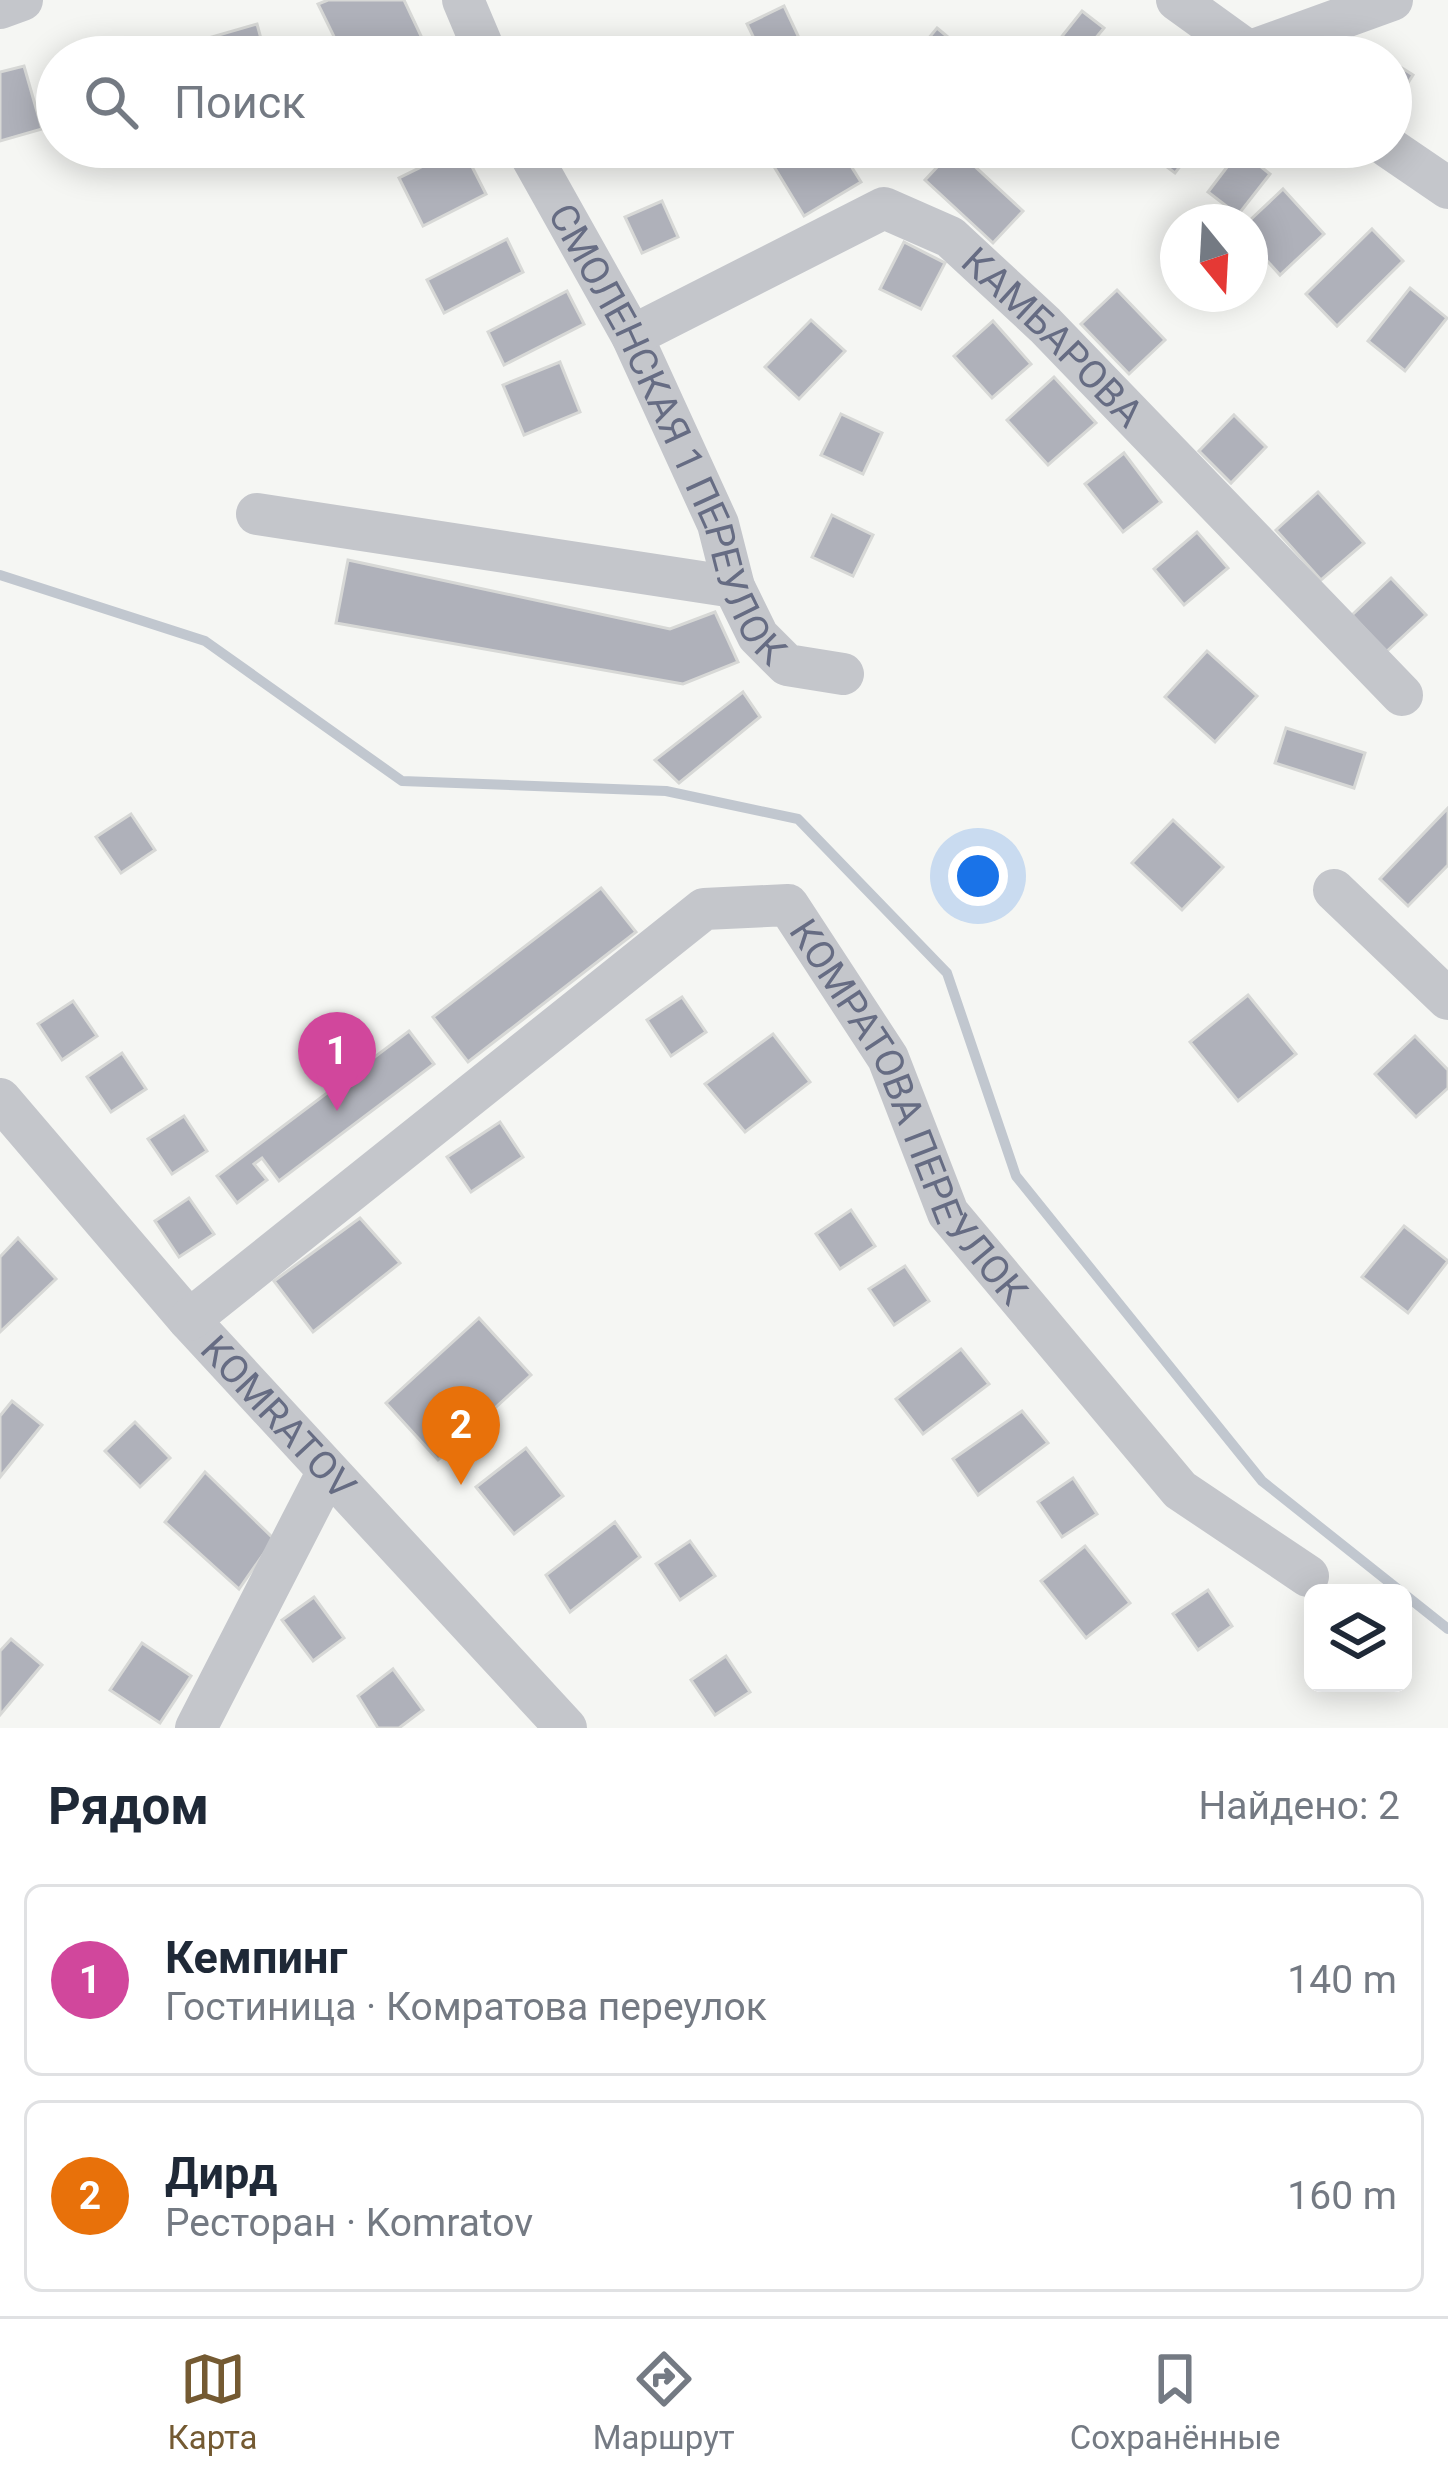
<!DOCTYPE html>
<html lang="ru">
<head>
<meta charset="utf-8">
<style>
	body { margin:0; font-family:Roboto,sans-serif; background:#f6f6f7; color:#1f2937 }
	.controls { position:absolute; right:36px; bottom:36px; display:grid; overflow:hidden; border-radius:18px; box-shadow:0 6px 30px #0003 }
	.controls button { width:108px; height:108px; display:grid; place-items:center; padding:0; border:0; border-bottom:3px solid #e0e1e3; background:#fff; color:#1f2937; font:60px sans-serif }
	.compass { position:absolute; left:1160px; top:204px; width:108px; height:108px; border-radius:50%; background:#fff; box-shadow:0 6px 30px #0003; rotate:162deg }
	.you { position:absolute; left:978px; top:876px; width:42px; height:42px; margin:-30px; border:9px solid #fff; border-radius:50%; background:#1a73e8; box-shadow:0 0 0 18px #1a73e833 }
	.badge { display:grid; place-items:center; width:78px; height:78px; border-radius:50%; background:#745a32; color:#fff; font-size:39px; font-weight:700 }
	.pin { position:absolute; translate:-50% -99px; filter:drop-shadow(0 3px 6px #0008) }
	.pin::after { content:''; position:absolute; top:63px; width:42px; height:36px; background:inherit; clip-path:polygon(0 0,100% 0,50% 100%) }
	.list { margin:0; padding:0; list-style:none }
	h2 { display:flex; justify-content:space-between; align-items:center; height:156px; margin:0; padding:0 48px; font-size:51px }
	h2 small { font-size:39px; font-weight:400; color:#747a83 }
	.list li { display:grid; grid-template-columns:78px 1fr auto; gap:36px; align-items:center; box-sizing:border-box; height:192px; margin:0 24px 24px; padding:0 24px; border:3px solid #e0e1e3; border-radius:18px }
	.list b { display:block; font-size:45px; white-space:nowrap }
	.list p { margin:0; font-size:39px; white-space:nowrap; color:#747a83 }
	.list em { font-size:39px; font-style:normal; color:#747a83 }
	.icon { flex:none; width:66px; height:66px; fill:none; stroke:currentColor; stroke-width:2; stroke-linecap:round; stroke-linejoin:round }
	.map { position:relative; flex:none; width:1448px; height:1728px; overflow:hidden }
	.search { position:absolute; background:#fff; box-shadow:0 6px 30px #0003; left:36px; right:36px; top:36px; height:132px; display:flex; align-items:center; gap:30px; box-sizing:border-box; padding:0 42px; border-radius:66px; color:#747a83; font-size:45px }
	.sheet { height:588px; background:#fff }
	nav { display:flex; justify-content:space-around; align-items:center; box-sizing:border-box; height:168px; border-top:3px solid #e0e1e3; background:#fff; font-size:33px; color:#747a83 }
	nav a { display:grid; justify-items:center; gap:6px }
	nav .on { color:#745a32 }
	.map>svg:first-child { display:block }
</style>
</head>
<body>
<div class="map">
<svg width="1448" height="1728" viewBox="0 0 1448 1728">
	<rect width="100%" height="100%" fill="#f5f6f3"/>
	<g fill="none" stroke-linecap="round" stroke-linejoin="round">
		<polyline stroke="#c1c7cf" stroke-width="10" points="0,575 205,641 402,781 666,791 798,819 947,973 1016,1176 1262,1481 1448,1629"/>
	</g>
	<g fill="#afb1ba" stroke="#d7d8d6" stroke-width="3">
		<polygon points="328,0 404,0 431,57 344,57 318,4"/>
		<polygon points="784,6 808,57 763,57 747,24"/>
		<polygon points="1082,11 1104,28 1080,57 1051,57 1048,54"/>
		<polygon points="257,24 266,57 188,57 184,45"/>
		<polygon points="937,28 972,57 913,57"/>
		<polygon points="1391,61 1413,75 1392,108 1391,107"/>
		<polygon points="24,66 42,129 0,141 0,72"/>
		<polygon points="462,147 486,194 423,226 399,178"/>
		<polygon points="791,147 839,147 861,182 804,216 770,160"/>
		<polygon points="1151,147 1195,147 1175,173 1147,152"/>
		<polygon points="955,148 1023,211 993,243 925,180"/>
		<polygon points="1240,150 1270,174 1238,215 1208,192"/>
		<polygon points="1283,189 1324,234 1280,275 1250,242 1248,222"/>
		<polygon points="662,201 678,237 642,253 625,217"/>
		<polygon points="1372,229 1403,261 1337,326 1306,294"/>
		<polygon points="507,239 523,272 444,313 427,280"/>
		<polygon points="904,242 945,263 921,309 880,289"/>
		<polygon points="1410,288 1447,318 1405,371 1368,341"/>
		<polygon points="1117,290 1165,340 1129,374 1081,324"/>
		<polygon points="567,291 584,324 504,365 488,332"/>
		<polygon points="811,320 845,351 799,399 765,367"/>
		<polygon points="993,321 1031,364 992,398 954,356"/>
		<polygon points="560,362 580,412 524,435 503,385"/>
		<polygon points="1054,377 1096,423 1048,465 1007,420"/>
		<polygon points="841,414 882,433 863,474 821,455"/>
		<polygon points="1234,415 1266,447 1231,483 1199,451"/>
		<polygon points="1124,453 1161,502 1123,532 1085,484"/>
		<polygon points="1318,492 1364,543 1321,580 1276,530"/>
		<polygon points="832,515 873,535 853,576 812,557"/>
		<polygon points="1197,532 1228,568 1184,605 1154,569"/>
		<polygon points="348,560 670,629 715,612 738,662 683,684 336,623"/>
		<polygon points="1391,578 1426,615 1386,652 1352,615"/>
		<polygon points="1207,651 1257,696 1215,742 1165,697"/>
		<polygon points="743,692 760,717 679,783 655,760"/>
		<polygon points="1286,728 1365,753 1354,788 1275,763"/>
		<polygon points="1448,808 1448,865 1408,906 1380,879"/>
		<polygon points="131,814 155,850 121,873 96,837"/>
		<polygon points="1173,820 1223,867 1182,910 1132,863"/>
		<polygon points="601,888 636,932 468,1062 433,1017"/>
		<polygon points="1248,995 1296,1054 1238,1101 1190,1042"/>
		<polygon points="682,997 706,1032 671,1056 647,1020"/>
		<polygon points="73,1001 97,1036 62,1060 38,1024"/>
		<polygon points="409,1031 434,1064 279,1181 262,1158 254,1164 267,1180 237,1203 217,1176"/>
		<polygon points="773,1034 810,1082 745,1132 705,1084"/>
		<polygon points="1415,1036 1448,1070 1448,1088 1416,1117 1375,1074"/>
		<polygon points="122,1053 146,1089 111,1112 87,1077"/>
		<polygon points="184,1116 207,1151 172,1174 148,1139"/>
		<polygon points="500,1122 523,1157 471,1192 447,1157"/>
		<polygon points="189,1198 214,1234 179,1257 155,1221"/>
		<polygon points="851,1210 875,1246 840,1269 816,1234"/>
		<polygon points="360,1218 400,1263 313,1332 274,1281"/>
		<polygon points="1404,1226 1448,1261 1408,1313 1362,1277"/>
		<polygon points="18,1238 56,1279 0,1332 0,1257"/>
		<polygon points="905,1266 929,1301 894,1325 869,1289"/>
		<polygon points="479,1318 531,1375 438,1460 386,1403"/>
		<polygon points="961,1349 989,1384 923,1434 896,1399"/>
		<polygon points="12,1401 42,1425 0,1477 0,1416"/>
		<polygon points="1022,1411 1048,1443 978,1495 953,1459"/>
		<polygon points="135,1422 170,1458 140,1487 105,1451"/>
		<polygon points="526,1448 563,1496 514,1534 476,1487"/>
		<polygon points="205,1472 274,1539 239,1589 165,1522"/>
		<polygon points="1073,1478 1097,1514 1062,1537 1038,1502"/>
		<polygon points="615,1522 640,1557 570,1612 546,1575"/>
		<polygon points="690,1541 715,1576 680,1600 656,1564"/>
		<polygon points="1085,1546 1130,1603 1086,1638 1041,1581"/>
		<polygon points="1208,1590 1232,1626 1198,1650 1173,1614"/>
		<polygon points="314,1597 344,1638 313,1661 282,1620"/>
		<polygon points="11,1639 42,1665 0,1715 0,1651"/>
		<polygon points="142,1643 191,1676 160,1723 110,1690"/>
		<polygon points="726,1656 750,1692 715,1715 691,1680"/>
		<polygon points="393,1669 423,1710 399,1728 378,1728 358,1696"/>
	</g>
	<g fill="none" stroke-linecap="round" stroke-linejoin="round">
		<g stroke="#c4c6cb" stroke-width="42">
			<polyline points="463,0 487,57"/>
			<polyline points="1177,0 1256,57"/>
			<polyline points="0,8 22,0"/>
			<polyline points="1248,52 1392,0"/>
			<path id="s1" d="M526,147l106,189 86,188 16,63 24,49 29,29 56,9"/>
			<polyline points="1388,147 1448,188"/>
			<path id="s2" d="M632,336l252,-128 66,29 95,88 357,370"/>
			<polyline points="257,514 734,587"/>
			<polyline points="1334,890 1448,999"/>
			<path id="s3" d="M0,1099l189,221 377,408"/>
			<path id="s4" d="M189,1320l515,-411 84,-4 100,153 60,155 232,277 128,86"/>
			<polyline points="196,1728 327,1473"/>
		</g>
	</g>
	<g text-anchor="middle" stroke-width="12" stroke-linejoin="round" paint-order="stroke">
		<g font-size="39" fill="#666c83" stroke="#fff">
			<text dy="14" stroke="none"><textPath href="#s2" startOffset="498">КАМБАРОВА</textPath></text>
			<text dy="14" stroke="none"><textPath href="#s1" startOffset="321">СМОЛЕНСКАЯ 1 ПЕРЕУЛОК</textPath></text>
			<text dy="14" stroke="none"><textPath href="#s4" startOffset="984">КОМРАТОВА ПЕРЕУЛОК</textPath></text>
			<text dy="14" stroke="none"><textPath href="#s3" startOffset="423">KOMRATOV</textPath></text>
		</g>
	</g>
</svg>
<div class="controls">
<button><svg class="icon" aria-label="layers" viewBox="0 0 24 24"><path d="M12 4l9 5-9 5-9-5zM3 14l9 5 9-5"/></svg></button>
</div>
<svg class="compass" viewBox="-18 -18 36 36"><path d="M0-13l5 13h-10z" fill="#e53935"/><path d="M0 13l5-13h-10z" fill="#747a83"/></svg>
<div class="you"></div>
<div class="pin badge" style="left:337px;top:1111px;background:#d1479c">1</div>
<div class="pin badge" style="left:461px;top:1485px;background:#e8710a">2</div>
<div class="search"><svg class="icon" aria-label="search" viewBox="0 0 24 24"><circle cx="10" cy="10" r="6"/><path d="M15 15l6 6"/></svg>Поиск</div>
</div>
<section class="sheet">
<h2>Рядом<small>Найдено: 2</small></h2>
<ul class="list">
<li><span class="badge" style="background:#d1479c">1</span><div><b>Кемпинг</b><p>Гостиница · Комратова переулок</p></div><em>140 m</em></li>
<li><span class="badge" style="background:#e8710a">2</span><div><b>Дирд</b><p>Ресторан · Komratov</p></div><em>160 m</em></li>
</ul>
</section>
<nav>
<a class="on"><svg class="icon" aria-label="map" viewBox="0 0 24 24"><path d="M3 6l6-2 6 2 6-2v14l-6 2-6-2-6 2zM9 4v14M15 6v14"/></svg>Карта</a>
<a><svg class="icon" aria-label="directions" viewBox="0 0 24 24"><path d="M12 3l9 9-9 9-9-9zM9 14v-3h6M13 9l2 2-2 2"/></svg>Маршрут</a>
<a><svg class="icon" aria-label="saved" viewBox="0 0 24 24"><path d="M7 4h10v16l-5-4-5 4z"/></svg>Сохранённые</a>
</nav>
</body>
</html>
